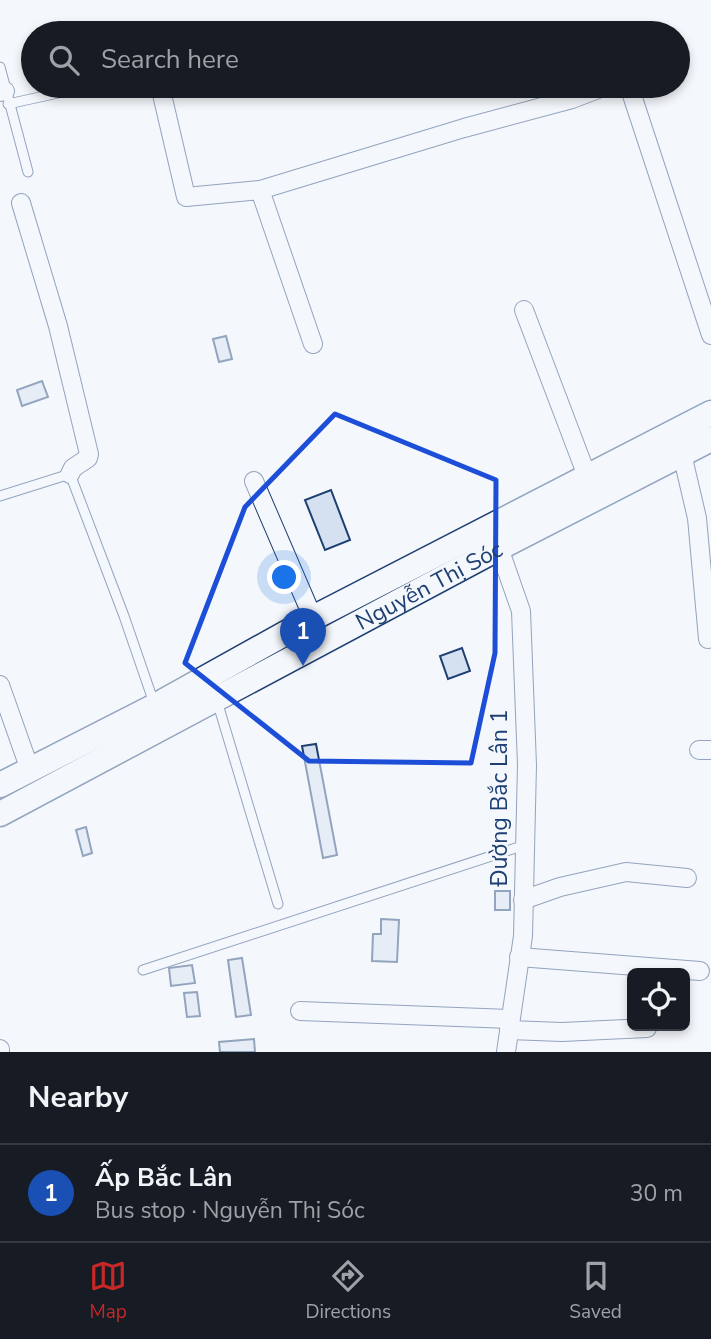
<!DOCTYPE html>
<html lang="en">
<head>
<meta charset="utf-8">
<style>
	body { margin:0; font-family:"Nunito Sans",sans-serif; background:#20242c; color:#f1f3f6 }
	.controls { position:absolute; right:21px; bottom:21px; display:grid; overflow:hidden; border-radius:10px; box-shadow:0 4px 10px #0003 }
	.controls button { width:63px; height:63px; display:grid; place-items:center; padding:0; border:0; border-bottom:2px solid #363941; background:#171b24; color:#f1f3f6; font:35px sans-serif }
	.you { position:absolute; left:285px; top:578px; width:24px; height:24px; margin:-18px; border:5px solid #fff; border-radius:50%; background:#1a73e8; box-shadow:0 0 0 10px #1a73e833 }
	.badge { display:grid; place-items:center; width:46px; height:46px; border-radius:50%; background:#c62828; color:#fff; font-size:23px; font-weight:700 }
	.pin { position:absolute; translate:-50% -58px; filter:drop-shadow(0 2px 4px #0008) }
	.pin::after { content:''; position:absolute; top:37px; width:24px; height:21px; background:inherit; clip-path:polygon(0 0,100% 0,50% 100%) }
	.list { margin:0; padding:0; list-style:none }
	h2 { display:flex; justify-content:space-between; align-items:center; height:91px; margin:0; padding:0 28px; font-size:30px }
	h2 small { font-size:23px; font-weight:400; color:#9ea1a6 }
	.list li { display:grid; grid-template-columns:46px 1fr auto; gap:21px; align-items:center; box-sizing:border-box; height:98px; padding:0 28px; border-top:2px solid #363941 }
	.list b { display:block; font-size:26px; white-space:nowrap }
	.list p { margin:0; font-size:23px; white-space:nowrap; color:#9ea1a6 }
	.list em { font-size:23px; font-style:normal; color:#9ea1a6 }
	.icon { flex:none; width:38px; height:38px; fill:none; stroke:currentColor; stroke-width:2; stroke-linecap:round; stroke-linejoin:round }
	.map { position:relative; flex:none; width:711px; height:1052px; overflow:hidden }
	.search { position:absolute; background:#171b24; box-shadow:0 4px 10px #0003; left:21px; right:21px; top:21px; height:77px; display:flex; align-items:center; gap:18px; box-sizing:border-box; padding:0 24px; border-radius:38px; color:#9ea1a6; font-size:26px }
	.sheet { height:189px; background:#171b24 }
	nav { display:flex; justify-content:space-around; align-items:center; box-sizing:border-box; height:98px; border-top:2px solid #363941; background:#171b24; font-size:19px; color:#9ea1a6 }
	nav a { display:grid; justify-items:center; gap:4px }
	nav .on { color:#c62828 }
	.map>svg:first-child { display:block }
</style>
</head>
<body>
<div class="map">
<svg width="711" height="1052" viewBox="0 0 711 1052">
	<rect width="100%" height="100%" fill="#f4f7fb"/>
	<g fill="#d5e0f0" stroke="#1d3f73" stroke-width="2">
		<polygon points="226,336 232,359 219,362 213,339"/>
		<polygon points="42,381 48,397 22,406 17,390"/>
		<polygon points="331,490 350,540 325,550 305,500"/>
		<polygon points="462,648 470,671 448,679 440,656"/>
		<polygon points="316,744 337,855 323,858 302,746"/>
		<polygon points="86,827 92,853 83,856 76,830"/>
		<rect x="495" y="891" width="15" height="19"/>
		<polygon points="381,919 399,920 397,962 372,961 373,934 381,934"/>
		<polygon points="242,958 251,1015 236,1017 228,960"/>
		<polygon points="192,965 195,983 171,986 169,968"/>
		<polygon points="197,992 200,1016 187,1017 184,993"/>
		<polygon points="254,1039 255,1052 220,1052 219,1042"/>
	</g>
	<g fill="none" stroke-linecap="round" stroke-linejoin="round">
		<g stroke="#1d3f73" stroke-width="11">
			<g id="lane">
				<polyline points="0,67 28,172"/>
				<polyline points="8,104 90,86"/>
				<polyline points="0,496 70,474 124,616 154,703"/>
				<polyline points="217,701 278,904"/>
				<polyline points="143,970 525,845"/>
			</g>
		</g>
		<g stroke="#1d3f73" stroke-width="20">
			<g id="street">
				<polyline points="160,86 186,197 260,190 313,344"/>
				<polyline points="629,86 711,335"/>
				<polyline points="0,92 5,91"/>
				<polyline points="260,190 464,128 572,99 606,86"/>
				<polyline points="21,203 58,326 89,454 88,458 73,468 70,474"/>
				<polyline points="524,310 587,476"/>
				<polyline points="682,454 697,518 708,639"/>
				<polyline points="254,481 313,618"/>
				<polyline points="499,548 521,611 527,765 523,936 506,1052"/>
				<polyline points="0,685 30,770"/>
				<polyline points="699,750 711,750"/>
				<polyline points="523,900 560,887 626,872 687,878"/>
				<polyline points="519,957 700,971"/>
				<polyline points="300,1011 510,1019"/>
				<polyline points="509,1030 562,1032 647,1028"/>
				<polyline points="0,1049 0,1052"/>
			</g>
		</g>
		<g stroke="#1d3f73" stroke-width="27">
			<g id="secondary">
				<polyline points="0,785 155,706 313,618 711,413"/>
				<path id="s1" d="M0,814l499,-266 212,-109"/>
			</g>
		</g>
		<use href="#lane" stroke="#f4f7fb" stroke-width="9"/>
		<use href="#street" stroke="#f4f7fb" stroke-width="18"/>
		<use href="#secondary" stroke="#f4f7fb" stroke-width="24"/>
	</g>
	<path d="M0 0H711V1052H0ZM335,414l161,66 -1,173 -24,110 -162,-2 -124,-98 60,-156z" fill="#f4f7fb" fill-opacity=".55" fill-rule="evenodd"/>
	<path fill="none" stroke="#1d4ed8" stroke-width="5" stroke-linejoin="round" d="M335,414l161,66 -1,173 -24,110 -162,-2 -124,-98 60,-156z"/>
	<g text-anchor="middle" stroke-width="5" stroke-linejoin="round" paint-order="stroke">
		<g font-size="23" fill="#1d3f73" stroke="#f4f7fb">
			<text dy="8" stroke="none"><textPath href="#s1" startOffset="486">Nguyễn Thị Sóc</textPath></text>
			<text transform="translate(499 798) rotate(-90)" y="8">Đường Bắc Lân 1</text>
		</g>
	</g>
</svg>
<div class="controls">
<button><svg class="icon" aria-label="locate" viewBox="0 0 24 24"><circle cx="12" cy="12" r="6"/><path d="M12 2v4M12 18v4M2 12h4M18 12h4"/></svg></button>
</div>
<div class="you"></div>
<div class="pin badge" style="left:303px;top:666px;background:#1a4fb4">1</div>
<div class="search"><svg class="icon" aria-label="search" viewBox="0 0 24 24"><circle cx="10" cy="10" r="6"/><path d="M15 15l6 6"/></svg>Search here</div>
</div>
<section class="sheet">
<h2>Nearby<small></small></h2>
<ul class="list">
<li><span class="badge" style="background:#1a4fb4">1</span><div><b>Ấp Bắc Lân</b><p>Bus stop · Nguyễn Thị Sóc</p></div><em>30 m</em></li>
</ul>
</section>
<nav>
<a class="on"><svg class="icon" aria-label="map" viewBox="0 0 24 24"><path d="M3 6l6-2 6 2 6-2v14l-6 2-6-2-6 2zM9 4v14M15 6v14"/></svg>Map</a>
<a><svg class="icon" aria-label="directions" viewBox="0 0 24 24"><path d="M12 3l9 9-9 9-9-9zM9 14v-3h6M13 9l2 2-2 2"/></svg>Directions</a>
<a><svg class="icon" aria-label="saved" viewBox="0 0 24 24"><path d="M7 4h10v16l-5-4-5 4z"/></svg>Saved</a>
</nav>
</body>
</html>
